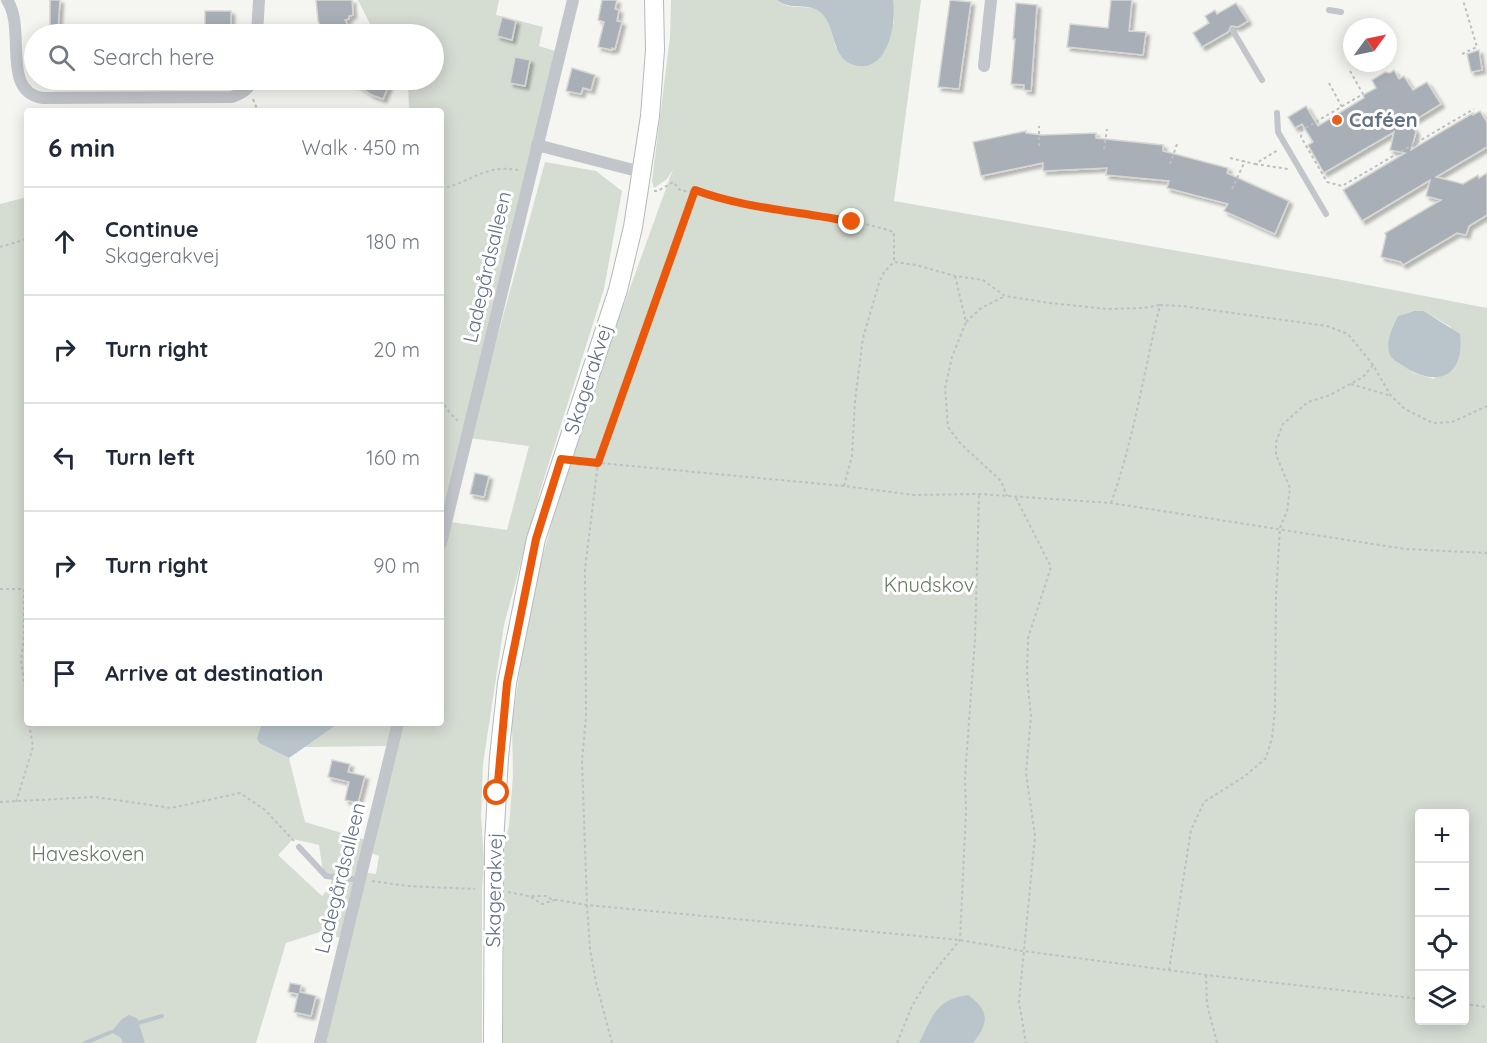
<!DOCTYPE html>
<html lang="en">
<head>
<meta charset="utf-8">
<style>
	body { margin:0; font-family:Quicksand,sans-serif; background:#f2f2f3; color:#1f2937 }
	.controls { position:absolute; right:18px; bottom:18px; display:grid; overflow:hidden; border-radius:6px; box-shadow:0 3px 15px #0003 }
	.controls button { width:54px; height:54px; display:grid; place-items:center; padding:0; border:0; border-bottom:2px solid #e0e1e3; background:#fff; color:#1f2937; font:30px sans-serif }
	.compass { position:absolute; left:1343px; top:18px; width:54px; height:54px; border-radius:50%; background:#fff; box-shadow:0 3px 15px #0003; rotate:57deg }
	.stop { position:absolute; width:18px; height:18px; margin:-14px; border:4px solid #ea580c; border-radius:50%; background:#fff }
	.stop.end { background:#ea580c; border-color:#fff; box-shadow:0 2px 6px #0008 }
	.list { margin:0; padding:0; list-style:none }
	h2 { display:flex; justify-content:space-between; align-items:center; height:78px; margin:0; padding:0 24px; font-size:26px }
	h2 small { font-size:20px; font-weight:400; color:#747a83 }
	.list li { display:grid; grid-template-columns:39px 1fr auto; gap:18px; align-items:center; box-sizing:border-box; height:108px; padding:0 24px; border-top:2px solid #e0e1e3 }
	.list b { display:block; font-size:22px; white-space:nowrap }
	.list p { margin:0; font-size:20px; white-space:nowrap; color:#747a83 }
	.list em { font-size:20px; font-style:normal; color:#747a83 }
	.icon { flex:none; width:33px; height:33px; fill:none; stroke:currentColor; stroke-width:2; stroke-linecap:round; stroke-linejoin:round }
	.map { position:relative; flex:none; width:1487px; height:1043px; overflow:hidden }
	.search { position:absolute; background:#fff; box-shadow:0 3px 15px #0003; left:24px; top:24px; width:420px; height:66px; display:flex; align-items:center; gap:15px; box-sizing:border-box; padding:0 21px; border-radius:33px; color:#747a83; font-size:22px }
	.panel { position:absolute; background:#fff; box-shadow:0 3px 15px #0003; left:24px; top:108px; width:420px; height:618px; border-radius:6px }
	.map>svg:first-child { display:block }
</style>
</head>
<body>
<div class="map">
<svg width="1487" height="1043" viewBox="0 0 1487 1043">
	<defs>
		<filter id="shadow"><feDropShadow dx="3.5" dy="3.5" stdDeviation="1.5" flood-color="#0004"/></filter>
	</defs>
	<rect width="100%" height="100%" fill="#f5f5f1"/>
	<g fill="#d5dcd2" fill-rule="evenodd">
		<polygon points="358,0 499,0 496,15 543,27 539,46 555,51 441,523 441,111 409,111 408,80 434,80 434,34 375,34"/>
		<path d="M671,0h106c5,5 10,6 17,7 6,0 13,0 19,1 16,5 19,26 23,40l58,-25 -1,-23h28l-27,201 432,76 161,31v735h-984l1,-196 5,-21 4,-50 -1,-53 13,-87 15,-70 34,-123 99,-274 -6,10 -13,9 -2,-7 18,-144zM1414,311h10l27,16 -17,52 -20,-6 -25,-21 9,-36zM1420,814h44v206h-44z"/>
		<polygon points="545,162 596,171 622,191 604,289 541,488 504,625 483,764 481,815 484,862 482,889 482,1043 324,1043 367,873 376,874 379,856 371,853 402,723 441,723 441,560 451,522 507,530 529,446 470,438"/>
		<path d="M27,197v526h235l-5,15 2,5 30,15 16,64 60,18 -24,98 -21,-6 -34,11 -30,100h-256v-839zM293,839l26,6 4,27 10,2 -3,13 -8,9 -44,-41z"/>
		<polygon points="339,723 393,723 388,746 304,747"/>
	</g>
	<g fill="#bac5cb">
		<path d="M777,0h116c4,22 -5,75 -39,65 -24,-7 -17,-39 -34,-53 -12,-10 -31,-1 -43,-12z"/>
		<path d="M1414,311h10l36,23c5,45 -25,54 -58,31 -5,-3 -12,-7 -13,-13 -3,-13 4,-25 9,-36z"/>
		<polygon points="262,723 339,723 289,758 259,743 257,738"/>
		<path d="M968,995c22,16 21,28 5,48h-54c14,-27 16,-43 49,-48z"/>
		<polygon points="129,1015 137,1018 145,1043 123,1043 121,1038 111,1032 122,1019"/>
	</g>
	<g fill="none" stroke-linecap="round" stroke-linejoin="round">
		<g stroke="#bac5cb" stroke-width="4">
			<polyline points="138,1023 162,1016"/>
			<polyline points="85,1043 111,1032"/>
		</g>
	</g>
	<g fill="#a8afb6" stroke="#d6d7d4" stroke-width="1.5" filter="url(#shadow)">
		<polygon points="50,0 60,0 58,29 50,29"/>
		<polygon points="316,0 352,0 353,15 349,16 349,19 345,20 352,34 322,34 318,20"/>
		<polygon points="602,0 617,0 615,9 619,10 617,21 622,22 615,49 612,48 612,50 598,47 604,22 598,20"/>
		<polygon points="950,0 971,2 959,89 938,87"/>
		<polygon points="1111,0 1132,0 1129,31 1146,32 1143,55 1067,47 1070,24 1108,28"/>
		<polygon points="1016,3 1037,5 1031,91 1024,90 1024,85 1011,84 1015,39 1013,39"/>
		<polygon points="1236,3 1248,21 1238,27 1231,26 1228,32 1202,47 1193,33 1209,23 1205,16 1215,10 1217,14"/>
		<rect x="205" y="11" width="26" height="20"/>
		<polygon points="502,17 516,21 512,40 497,36"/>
		<polygon points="1479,50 1482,70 1471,72 1467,54"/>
		<polygon points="515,57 530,60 525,86 510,83"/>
		<polygon points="572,68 595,75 591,90 583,88 581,94 566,91"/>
		<polygon points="1394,70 1399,79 1404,76 1413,90 1427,82 1441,104 1410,123 1416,132 1411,150 1473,113 1473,115 1480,111 1487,122 1487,147 1436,177 1463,184 1478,175 1479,178 1487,173 1487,215 1469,226 1466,235 1457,233 1403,265 1401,262 1381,257 1386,236 1385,233 1441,200 1426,196 1430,180 1362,221 1343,190 1405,153 1390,150 1394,132 1324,173 1308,145 1313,142 1302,124 1295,128 1288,117 1306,106 1318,126 1364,98 1363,95 1376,88 1372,80 1385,72 1390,73"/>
		<polygon points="350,80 391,80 383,99 372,95"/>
		<polygon points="1026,131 1026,133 1042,135 1096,133 1096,138 1163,145 1163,151 1228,168 1227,173 1289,201 1275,234 1224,211 1228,204 1167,188 1169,181 1106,175 1107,168 1043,171 1043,163 981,176 973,142"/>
		<polygon points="475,473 489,476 484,497 470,494"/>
		<polygon points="332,760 350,764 348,772 365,776 358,803 345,800 349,782 328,777"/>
		<polygon points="290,983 301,985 300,992 316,996 311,1016 294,1012 298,994 288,992"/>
	</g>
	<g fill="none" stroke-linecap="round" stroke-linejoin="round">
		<g stroke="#b4b9be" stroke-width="20">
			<polyline id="secondary" points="493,1043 494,844 499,757 507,683 536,539 618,290 633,227 650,116 655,50 654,0"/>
		</g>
		<g stroke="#bebfc2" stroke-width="2" stroke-dasharray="3 3" stroke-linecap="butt">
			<polyline points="281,32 282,34"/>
			<polyline points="1462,54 1477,47 1463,0"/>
			<polyline points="1350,71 1363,94 1302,130 1301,137 1327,182 1342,186 1474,109"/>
			<polyline points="1329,83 1342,107"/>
			<polyline points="253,99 258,111"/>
			<polyline points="1039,146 1039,126"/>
			<polyline points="1104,149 1107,129"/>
			<polyline points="1230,158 1255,164 1278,150"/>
			<polyline points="1170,164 1177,144"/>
			<polyline points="1255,164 1288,169"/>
			<path d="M441,189c31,-7 43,-25 77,-19"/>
			<polyline points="1232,189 1245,161"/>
			<path d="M654,191h4l15,-9 8,9c22,-1 41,9 63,13 50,10 101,12 150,28v30"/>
			<polyline points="0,247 27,239"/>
			<polyline points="955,276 966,322 952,357 945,388 948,427 960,443 1001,481 1007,496"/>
			<polyline points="966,322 981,308 1005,296"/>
			<polyline points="1351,384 1391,396"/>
			<polyline points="441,400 450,413 458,421"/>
			<polyline points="578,461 844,486 914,495 979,494 1111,503 1405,549 1487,553"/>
			<polyline points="844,486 852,456 855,401 863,338 879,283 884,272 894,262 916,265 955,276 983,280 1005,296 1050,303 1107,309 1143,308 1160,305"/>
			<polyline points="1016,498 1051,567 1028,638 1027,677 1031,716 1026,773 1035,836 1019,1002 1026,1043"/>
			<path d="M1111,503c23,-64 33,-132 49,-198l22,1 145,20 21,8 25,31 18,31 14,13 28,14 19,-1 35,-16"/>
			<polyline points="0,589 24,589 24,638 21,660 27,703"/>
			<polyline points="0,802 95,797 171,808 240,793 265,810 294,841"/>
			<polyline points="16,802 33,747 29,723"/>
			<polyline points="372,881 408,886 475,889"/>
			<polyline points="508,892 529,896 546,896 551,899 587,905 960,940 1023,951 1206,975 1420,999"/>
			<polyline points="531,897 542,904 555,900"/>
			<polyline points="1169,970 1191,830 1204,802 1245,776 1266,758 1272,738 1275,710 1276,595 1280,528 1287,511 1290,488 1276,455 1276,442 1283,424 1308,402 1330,395 1363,377 1373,365"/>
			<polyline points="1206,975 1207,1004 1217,1043"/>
			<polyline points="1464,1004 1487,1007"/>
			<polyline points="612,1043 596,982 590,949 587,905 582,760 586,717 585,569 598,463 695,190"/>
			<polyline points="897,1043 912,1006 929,978 960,940 966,811 965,777 975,639 979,494"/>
		</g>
		<g stroke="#c2c5c9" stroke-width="6">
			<polyline points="1329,10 1341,12"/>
			<polyline points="1233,31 1262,80"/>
			<polyline points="1277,113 1278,132 1326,214"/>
			<polyline points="299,847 326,876 361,880"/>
		</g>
		<g stroke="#c2c5c9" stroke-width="12">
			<path d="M7,0c20,29 -7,92 36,98l189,-1c10,-4 16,-7 21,-17"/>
			<polyline points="257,34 259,0"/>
			<polyline points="984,66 991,0"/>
			<polyline points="537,145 641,172"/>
			<polyline points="441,543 573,0"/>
			<polyline points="320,1043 398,723"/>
		</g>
		<use href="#secondary" stroke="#fff" stroke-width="18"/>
	</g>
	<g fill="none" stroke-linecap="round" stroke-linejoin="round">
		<path stroke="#ea580c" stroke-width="8" d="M497,793l10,-110 29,-144 25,-80 37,4 97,-273c51,19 105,21 157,32"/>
	</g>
	<circle fill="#e85e1e" stroke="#fff" stroke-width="2" cx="1337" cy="120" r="6"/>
	<g text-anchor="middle" stroke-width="6" stroke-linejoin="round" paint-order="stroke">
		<g font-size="20" font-weight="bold" fill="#637284" stroke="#fff" text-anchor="start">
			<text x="1349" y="127">Caféen</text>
		</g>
		<g font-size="20" fill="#637284" stroke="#fff">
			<text transform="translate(487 267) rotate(-77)" y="7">Ladegårdsalleen</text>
			<text transform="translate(588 379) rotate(-72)" y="7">Skagerakvej</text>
			<text transform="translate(340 878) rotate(-76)" y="7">Ladegårdsalleen</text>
			<text transform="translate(494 890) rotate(-89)" y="7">Skagerakvej</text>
		</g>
		<g font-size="20" fill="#657a62" stroke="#fff">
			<text x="929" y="592">Knudskov</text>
			<text x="88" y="861">Haveskoven</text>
		</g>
	</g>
</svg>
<div class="controls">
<button>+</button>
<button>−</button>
<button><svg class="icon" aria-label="locate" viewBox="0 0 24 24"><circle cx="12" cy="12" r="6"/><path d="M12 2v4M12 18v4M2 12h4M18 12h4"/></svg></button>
<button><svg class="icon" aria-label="layers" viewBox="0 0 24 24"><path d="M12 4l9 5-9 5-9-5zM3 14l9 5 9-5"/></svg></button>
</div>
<svg class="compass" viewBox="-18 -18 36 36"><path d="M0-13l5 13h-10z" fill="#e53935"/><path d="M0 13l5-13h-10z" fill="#747a83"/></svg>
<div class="stop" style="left:497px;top:793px"></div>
<div class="stop end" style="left:852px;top:222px"></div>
<div class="search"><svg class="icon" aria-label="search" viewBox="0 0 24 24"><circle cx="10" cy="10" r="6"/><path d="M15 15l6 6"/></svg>Search here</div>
<section class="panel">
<h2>6 min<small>Walk · 450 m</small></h2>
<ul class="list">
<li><svg class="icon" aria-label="ahead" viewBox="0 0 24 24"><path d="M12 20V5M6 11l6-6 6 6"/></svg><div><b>Continue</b><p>Skagerakvej</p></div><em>180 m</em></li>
<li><svg class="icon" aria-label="right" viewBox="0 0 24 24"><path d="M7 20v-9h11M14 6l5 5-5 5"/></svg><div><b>Turn right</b></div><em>20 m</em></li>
<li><svg class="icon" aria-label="left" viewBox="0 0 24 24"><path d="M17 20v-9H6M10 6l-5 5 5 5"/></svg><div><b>Turn left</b></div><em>160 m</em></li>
<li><svg class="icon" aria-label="right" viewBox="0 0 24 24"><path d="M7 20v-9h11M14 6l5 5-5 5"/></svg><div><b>Turn right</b></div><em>90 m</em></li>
<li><svg class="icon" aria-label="arrive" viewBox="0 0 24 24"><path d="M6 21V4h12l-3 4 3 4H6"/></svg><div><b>Arrive at destination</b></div></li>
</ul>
</section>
</div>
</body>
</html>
